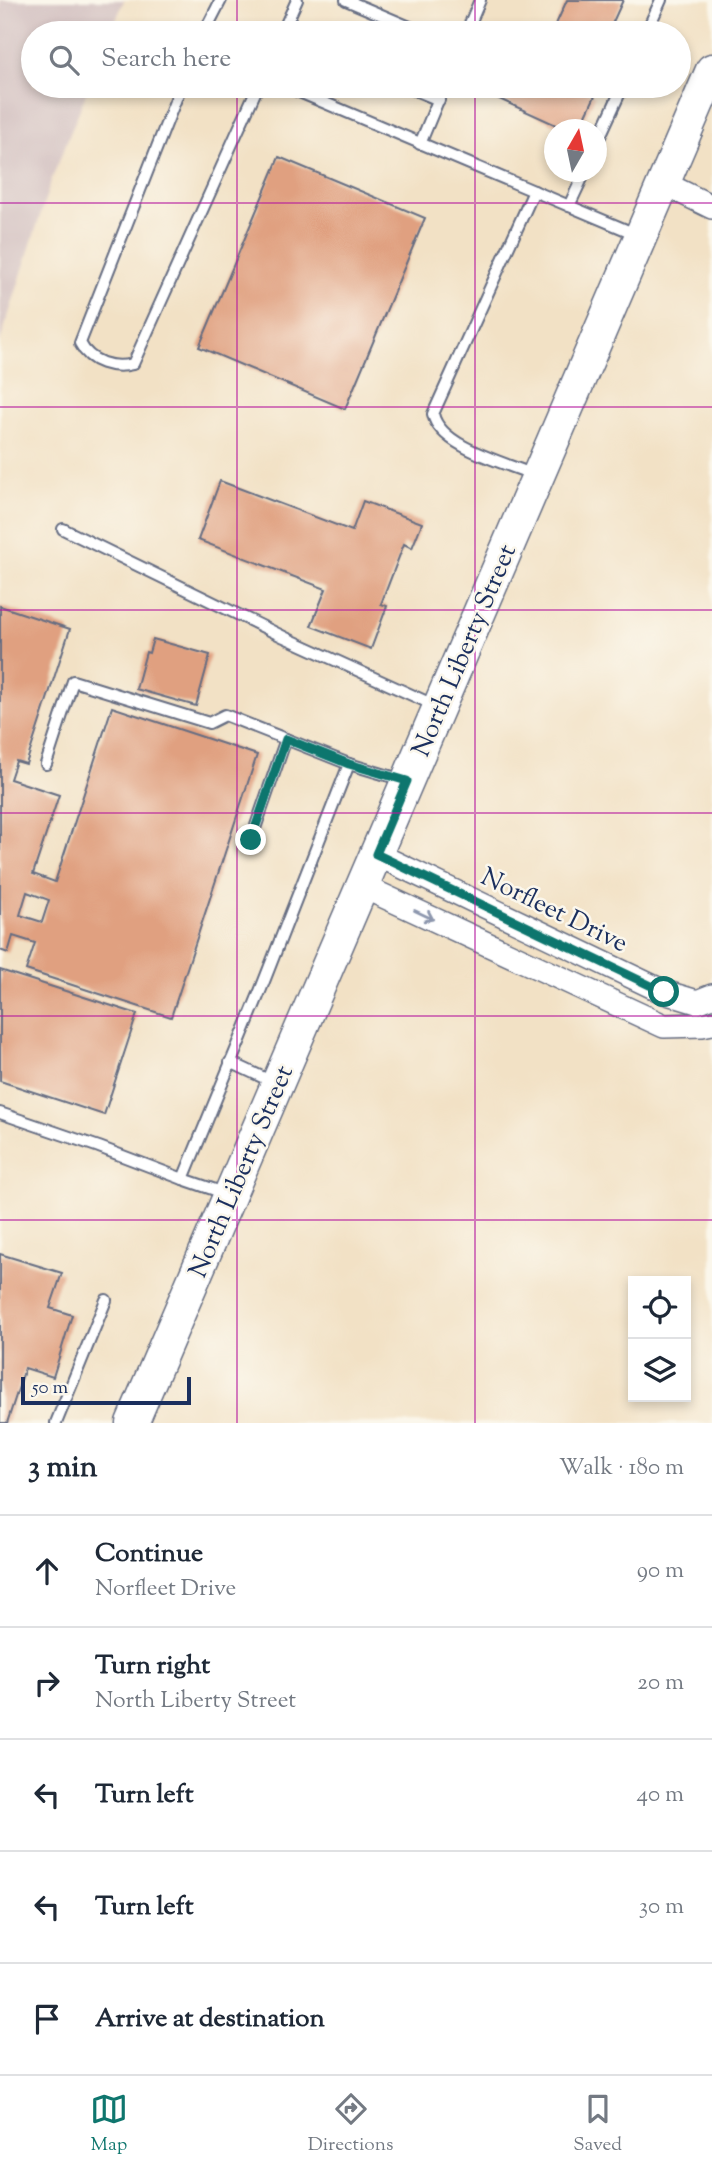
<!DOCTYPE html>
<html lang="en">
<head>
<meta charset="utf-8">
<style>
	body { margin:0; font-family:"Sorts Mill Goudy",serif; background:#f2f2f3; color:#1f2937 }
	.controls { position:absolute; right:21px; bottom:21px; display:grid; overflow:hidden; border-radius:0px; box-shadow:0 4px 10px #0003 }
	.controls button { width:63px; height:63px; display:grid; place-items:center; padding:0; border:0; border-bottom:2px solid #e0e1e3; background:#fff; color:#1f2937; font:35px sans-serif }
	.compass { position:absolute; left:544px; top:119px; width:63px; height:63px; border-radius:50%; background:#fff; box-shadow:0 4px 10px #0003; rotate:9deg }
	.scale { position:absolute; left:21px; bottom:18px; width:170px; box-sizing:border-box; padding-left:7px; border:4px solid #1b2f5e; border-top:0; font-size:19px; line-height:24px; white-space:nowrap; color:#1b2f5e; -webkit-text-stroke:5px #fbf7ec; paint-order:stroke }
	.stop { position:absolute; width:21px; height:21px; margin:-16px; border:5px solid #0f766e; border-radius:50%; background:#fff }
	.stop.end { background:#0f766e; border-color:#fff; box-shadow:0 2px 7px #0008 }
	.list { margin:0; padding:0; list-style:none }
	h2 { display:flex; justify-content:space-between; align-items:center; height:91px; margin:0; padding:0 28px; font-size:30px }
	h2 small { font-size:23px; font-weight:400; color:#747a83 }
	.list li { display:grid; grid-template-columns:46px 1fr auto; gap:21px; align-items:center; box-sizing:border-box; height:112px; padding:0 28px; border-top:2px solid #e0e1e3 }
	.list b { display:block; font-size:26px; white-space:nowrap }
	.list p { margin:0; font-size:23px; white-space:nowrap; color:#747a83 }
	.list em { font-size:23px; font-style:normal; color:#747a83 }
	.icon { flex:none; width:38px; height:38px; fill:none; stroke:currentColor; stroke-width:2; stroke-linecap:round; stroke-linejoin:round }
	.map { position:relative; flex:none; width:712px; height:1423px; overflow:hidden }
	.search { position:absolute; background:#fff; box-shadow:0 4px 10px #0003; left:21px; right:21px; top:21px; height:77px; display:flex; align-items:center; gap:18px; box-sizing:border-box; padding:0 24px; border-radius:38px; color:#747a83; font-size:26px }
	.sheet { height:651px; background:#fff }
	nav { display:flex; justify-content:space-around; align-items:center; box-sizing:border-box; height:98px; border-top:2px solid #e0e1e3; background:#fff; font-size:19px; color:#747a83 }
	nav a { display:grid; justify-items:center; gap:4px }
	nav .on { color:#0f766e }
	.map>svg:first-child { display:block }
</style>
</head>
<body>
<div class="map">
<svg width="712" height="1423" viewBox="0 0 712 1423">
	<rect width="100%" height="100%" fill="#fbf7ec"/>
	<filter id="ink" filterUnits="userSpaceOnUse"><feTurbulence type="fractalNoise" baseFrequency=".0143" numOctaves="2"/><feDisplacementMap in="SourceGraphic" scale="14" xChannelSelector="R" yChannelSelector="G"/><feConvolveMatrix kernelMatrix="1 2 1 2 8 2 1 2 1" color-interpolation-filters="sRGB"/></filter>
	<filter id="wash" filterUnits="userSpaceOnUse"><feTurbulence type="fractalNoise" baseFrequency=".00686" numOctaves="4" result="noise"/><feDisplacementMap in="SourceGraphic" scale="28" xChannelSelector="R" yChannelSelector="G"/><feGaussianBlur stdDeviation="1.57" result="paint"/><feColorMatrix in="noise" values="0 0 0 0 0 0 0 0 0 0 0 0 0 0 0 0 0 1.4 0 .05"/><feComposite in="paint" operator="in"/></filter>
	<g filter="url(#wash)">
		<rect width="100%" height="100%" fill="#f2e1c5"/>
		<polygon fill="#d2bfc0" points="0,0 124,0 111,33 33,33 33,86 89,86 51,181 0,342"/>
		<g id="blocks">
			<g fill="#e0a080" fill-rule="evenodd">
				<polygon points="567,0 623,0 608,33 552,33"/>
				<polygon points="471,86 584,86 582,90 595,96 579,130 567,130"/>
				<polygon points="279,157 425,218 345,409 199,347"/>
				<polygon points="220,481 352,531 363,501 422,523 412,548 404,544 381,604 387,606 371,649 311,626 326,589 198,540"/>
				<path d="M0,606l70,23 -44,135 -10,-3 -6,18 49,16 -26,79 22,8 57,-175 145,48 -86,262 -145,-47 9,-27 -22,-7 -5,17 -8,-3zM27,892l22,8 -7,22 -22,-7z"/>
				<polygon points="153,639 210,655 196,706 136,689 146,652 149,653"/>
				<polygon points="0,970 137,1014 104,1115 0,1081"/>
				<polygon points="0,1254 62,1273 50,1308 72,1315 53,1377 25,1368 7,1423 0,1423"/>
			</g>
		</g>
	</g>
	<g filter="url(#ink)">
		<use href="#blocks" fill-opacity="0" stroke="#666d82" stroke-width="2"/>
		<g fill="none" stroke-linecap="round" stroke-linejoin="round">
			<g stroke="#666d82" stroke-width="14">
				<g id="service">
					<polyline points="346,0 424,33"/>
					<polyline points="204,33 221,0"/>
					<polyline points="282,33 297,0"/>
					<polyline points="466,33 480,0"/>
					<polyline points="646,33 661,0"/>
					<path d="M181,86l-101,257c10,20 33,26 53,21l125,-278"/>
					<polyline points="285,86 638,235"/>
					<polyline points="405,86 439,100"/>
					<polyline points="420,144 444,86"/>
					<polyline points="596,145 623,86"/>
					<path d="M534,191l-101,223c7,33 73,49 101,61"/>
					<polyline points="569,206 585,172"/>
					<polyline points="63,529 284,637 436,706"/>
					<polyline points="46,764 73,681 209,723 225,715 349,764"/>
					<polyline points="251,840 286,739"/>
					<polyline points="230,1062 275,1083"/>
					<polyline points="0,1113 99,1147 183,1179"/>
					<polyline points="227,1194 183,1179 261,989 349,764 403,780"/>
					<polyline points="56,1423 106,1300"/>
				</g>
			</g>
			<g stroke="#666d82" stroke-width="26">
				<g id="minor">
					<polyline points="663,183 712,207"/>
					<polyline points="376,854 664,992 697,1002 712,996"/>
					<polyline points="362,886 664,1026 702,1025 712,1023"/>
				</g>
			</g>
			<g stroke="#666d82" stroke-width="35">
				<polyline id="secondary" points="132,1423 712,70"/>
			</g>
			<use href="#service" stroke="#fff" stroke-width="10"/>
			<use href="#minor" stroke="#fff" stroke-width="23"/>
			<use href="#secondary" stroke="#fff" stroke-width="32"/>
		</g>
		<defs><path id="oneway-shaft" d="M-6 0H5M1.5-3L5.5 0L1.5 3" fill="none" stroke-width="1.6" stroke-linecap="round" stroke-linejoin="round" transform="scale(1.75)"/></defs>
		<use stroke="#8d97ae" href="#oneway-shaft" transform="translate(424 915) rotate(25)"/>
	</g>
	<g fill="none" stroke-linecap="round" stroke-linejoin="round" filter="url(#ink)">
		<polyline stroke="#0f766e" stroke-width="9" points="251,840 286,739 349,764 407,781 376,854 664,992"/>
	</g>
	<path fill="none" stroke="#b5179e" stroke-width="2" stroke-opacity="0.55" d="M237,0v33M475,0v33M237,86v1337M475,86v1337M0,203h712M0,407h712M0,610h712M0,813h712M0,1016h712M0,1220h712"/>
	<g text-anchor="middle" stroke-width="5" stroke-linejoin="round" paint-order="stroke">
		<g font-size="26" fill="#1b2f5e" stroke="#fbf7ec">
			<text transform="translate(463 650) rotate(-67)" y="9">North Liberty Street</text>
			<text transform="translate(555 909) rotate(26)" y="9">Norfleet Drive</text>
			<text transform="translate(240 1171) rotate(-67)" y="9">North Liberty Street</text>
		</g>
	</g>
</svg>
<div class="controls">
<button><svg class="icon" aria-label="locate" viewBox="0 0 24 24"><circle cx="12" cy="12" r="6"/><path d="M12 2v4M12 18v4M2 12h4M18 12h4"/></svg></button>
<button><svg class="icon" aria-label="layers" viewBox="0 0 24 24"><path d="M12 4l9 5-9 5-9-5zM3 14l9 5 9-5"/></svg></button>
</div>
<svg class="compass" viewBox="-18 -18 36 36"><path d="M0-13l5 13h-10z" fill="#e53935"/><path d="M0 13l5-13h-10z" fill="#747a83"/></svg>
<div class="scale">50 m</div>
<div class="stop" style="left:664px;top:992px"></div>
<div class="stop end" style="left:251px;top:840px"></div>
<div class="search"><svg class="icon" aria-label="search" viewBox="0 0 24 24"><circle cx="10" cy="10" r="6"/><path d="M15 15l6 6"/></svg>Search here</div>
</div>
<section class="sheet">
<h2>3 min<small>Walk · 180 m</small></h2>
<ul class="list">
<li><svg class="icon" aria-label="ahead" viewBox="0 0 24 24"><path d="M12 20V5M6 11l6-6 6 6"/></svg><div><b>Continue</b><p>Norfleet Drive</p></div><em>90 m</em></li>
<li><svg class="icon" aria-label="right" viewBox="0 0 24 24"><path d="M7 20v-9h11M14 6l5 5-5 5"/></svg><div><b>Turn right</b><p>North Liberty Street</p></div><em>20 m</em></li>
<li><svg class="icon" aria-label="left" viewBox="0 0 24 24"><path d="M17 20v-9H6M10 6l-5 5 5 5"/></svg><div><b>Turn left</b></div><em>40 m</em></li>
<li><svg class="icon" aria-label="left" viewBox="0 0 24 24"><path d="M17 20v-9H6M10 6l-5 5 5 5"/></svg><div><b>Turn left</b></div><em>30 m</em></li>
<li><svg class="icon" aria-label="arrive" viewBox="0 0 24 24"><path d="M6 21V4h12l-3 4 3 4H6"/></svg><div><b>Arrive at destination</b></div></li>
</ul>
</section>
<nav>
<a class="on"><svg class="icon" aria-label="map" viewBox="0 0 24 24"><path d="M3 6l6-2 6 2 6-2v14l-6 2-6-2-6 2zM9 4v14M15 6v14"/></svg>Map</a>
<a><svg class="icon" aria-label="directions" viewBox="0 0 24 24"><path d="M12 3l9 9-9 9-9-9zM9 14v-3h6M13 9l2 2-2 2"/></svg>Directions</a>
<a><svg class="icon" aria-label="saved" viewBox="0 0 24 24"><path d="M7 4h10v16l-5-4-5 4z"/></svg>Saved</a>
</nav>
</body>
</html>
